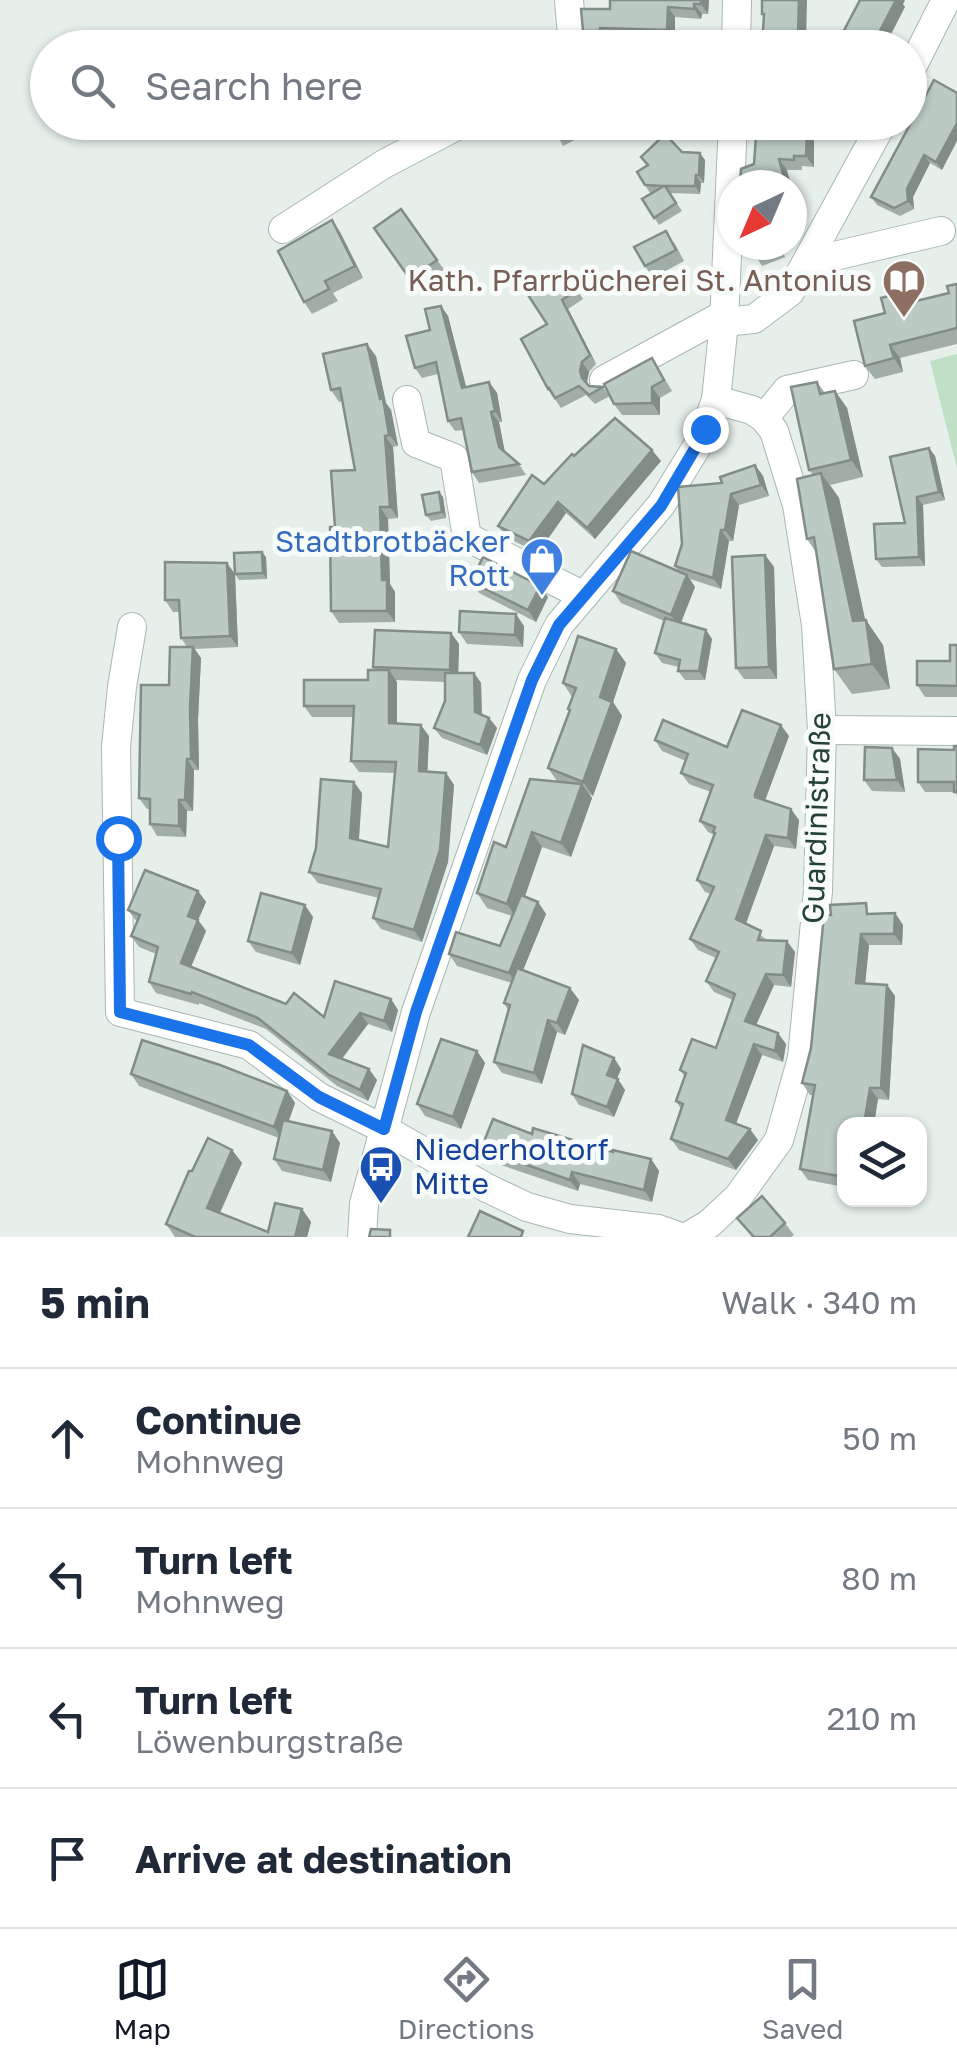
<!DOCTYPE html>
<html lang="en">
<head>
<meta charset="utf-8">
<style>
	body { margin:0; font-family:"Golos Text",sans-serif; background:#f6f6f7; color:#1f2937 }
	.controls { position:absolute; right:30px; bottom:30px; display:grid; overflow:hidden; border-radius:20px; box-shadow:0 2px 8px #0004 }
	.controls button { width:90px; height:90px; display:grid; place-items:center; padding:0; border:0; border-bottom:2px solid #e0e1e3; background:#fff; color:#1f2937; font:50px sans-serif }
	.compass { position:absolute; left:717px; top:170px; width:90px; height:90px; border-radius:50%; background:#fff; box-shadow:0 2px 8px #0004; rotate:224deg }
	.stop { position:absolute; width:30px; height:30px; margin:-22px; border:8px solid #1a73e8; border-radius:50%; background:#fff }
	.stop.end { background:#1a73e8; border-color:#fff; box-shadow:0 2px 10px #0008 }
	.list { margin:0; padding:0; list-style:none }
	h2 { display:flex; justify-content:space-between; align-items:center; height:130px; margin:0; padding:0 40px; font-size:42px }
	h2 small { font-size:32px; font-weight:400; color:#747a83 }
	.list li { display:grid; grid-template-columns:65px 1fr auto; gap:30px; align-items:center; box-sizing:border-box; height:140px; padding:0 40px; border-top:2px solid #e0e1e3 }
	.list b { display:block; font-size:38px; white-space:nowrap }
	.list p { margin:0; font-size:32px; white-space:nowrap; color:#747a83 }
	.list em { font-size:32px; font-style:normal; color:#747a83 }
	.icon { flex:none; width:55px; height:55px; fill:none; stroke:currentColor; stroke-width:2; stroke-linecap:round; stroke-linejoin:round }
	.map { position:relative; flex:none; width:957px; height:1237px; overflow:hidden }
	.search { position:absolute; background:#fff; box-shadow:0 2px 8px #0004; left:30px; right:30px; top:30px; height:110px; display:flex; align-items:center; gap:25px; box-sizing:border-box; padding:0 35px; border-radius:55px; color:#747a83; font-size:38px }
	.sheet { height:690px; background:#fff }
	nav { display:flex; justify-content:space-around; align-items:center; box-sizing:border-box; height:140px; border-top:2px solid #e0e1e3; background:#fff; font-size:28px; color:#747a83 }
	nav a { display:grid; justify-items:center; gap:5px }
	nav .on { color:#111827 }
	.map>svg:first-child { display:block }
</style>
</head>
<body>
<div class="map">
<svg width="957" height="1237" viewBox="0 0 957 1237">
	<rect width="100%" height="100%" fill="#e6efea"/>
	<polygon fill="#bfe0c6" points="957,354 957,468 930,361"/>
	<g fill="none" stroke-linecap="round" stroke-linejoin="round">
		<g stroke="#a8b8b1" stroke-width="30">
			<g id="minor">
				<polyline points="569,0 573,48"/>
				<polyline points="736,48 737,0"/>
				<polyline points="910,71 946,0"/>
				<polyline points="283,229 384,164 464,122"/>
				<polyline points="812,255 826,258 941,231"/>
				<polyline points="724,322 754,319 790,292 883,122"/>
				<polyline points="604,380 725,314"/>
				<polyline points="407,400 416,443 454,458 467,537 584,596"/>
				<polyline points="764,418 787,390 854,375"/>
				<polyline points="132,627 122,687 116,747 120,1012 249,1045 319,1097 384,1129 487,1188 527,1207 570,1219 658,1229 681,1237"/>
				<polyline points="822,730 957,731"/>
				<polyline points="362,1237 364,1204 416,1012 532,680 559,625 661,505 701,440 716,400 724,322 733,122"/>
				<polyline points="687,1237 709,1224 738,1197 779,1140 802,1058 818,891 822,730 816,625 797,505 774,431 764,418 752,410 716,400"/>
			</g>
		</g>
		<use href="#minor" stroke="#fff" stroke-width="28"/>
	</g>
	<g fill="#a1aea8">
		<polygon points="709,0 708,14 702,14 701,19 675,17 675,40 607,38 607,42 590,41 583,31 610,9"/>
		<polygon points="957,93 942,170 930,163 913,197 914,209 900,216 877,205 871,197"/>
		<polygon points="550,122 590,122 594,130 563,146"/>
		<polygon points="669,122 668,138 682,152 705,160 704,183 701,183 700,194 670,193 682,211 659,225 642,199 653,193 650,193 637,172 647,166 641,157 661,139 607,137 599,125"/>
		<polygon points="808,133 814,141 814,167 802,166 802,170 787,170 754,164"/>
		<polygon points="401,209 445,271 418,290 374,228"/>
		<polygon points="340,232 363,278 333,293 338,301 312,314 304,302"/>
		<polygon points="674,242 684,261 653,278 645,266"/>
		<polygon points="751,245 780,245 785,257 762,266 755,255"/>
		<polygon points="565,272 583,299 568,309 596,364 589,372 587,384 589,386 603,387 610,396 595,404 586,395 561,408 548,389 547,324"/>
		<polygon points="957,284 957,344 900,358 903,372 875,379 865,366 885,313 908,291 916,301 949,293"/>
		<polygon points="441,306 448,316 466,387 489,382 497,393 502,422 499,422 505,453 519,464 526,475 479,483 472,472 463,430 455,431 448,421 438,374 422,378 415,368"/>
		<polygon points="376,356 386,403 391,410 398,446 393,447 398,518 388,519 390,584 395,592 395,622 339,623 331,611 335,527 355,470 343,401 339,402 331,390"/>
		<polygon points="652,358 672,391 660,398 660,415 622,415 614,404"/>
		<polygon points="817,382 825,393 835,391 847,408 863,477 830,485 839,498 865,620 883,645 890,689 852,694 834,669 816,552 807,539 813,475 809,470"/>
		<polygon points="929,448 935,456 945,500 923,505 925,566 882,567 876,559 905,523"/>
		<polygon points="574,456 661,461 595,539 566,513 538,553 506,537 498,526"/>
		<polygon points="755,465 763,476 769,496 739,505 733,541 729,541 721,589 690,579 695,587 681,623 706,630 712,639 705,680 685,680 678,671 679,667 662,663 655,653 664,621 621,603 613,591 679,572 675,566 722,483"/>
		<polygon points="439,492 443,497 446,518 431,521 426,515"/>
		<polygon points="765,555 774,567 777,679 744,679 736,668"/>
		<polygon points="266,557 267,579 239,580 235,574 238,647 195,649 201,658 198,720 199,770 194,770 193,811 187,811 186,837 157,836 150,824 150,809 147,809 139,798 169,685 187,647 181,638 180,612 173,612 165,600 235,574"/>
		<polygon points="471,582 548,597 536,622 479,593"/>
		<polygon points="524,626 523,647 467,644 459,632"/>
		<polygon points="451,633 459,644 458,673 474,673 481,683 482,715 489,718 497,728 487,755 442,738 434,728 445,701 445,682 395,680 397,682 397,723 429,736 427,772 446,773 454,785 448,862 422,942 381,929 373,918 379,898 318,883 309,872 362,793 359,840 388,847 395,773 359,772 351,761 353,717 312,717 304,706 368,680 375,670 373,667"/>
		<polygon points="957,645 957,697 925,697 917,685 950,661"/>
		<polygon points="616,649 626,663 613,702 622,716 593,796 589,794 592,798 571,857 542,847 525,896 538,902 546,914 523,970 579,1000 565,1035 557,1032 542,1084 502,1073 494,1062 508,1010 504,1003 512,983 457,966 449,954 500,946 512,916 487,908 477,893 506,847 557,781 548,768 569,711 568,709 572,697 563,683"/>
		<polygon points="789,736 765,800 799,820 796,849 774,846 746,924 767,940 795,952 791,987 774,985 756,1025 786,1044 783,1062 762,1055 736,1124 758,1140 736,1170 679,1150 671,1139 681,1109 676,1101 685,1077 680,1070 716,1048 733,1000 714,992 706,981 716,958 698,950 690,939 711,894 705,892 697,880 715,835 708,832 700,821 711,792 689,784 681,773 686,761 662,751 655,740 727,747"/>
		<polygon points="957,746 957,796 955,792 925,792 918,782"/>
		<polygon points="892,748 900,759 905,792 872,791 864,780"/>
		<polygon points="198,891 206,902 198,920 206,931 191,967 324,1017 391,999 398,1010 392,1032 368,1024 342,1059 377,1080 368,1101 337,1086 266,1029 199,1003 199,1005 156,993 149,982 156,954 139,947 131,936 137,922 128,910"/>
		<polygon points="895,913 903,925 902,945 869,945 865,984 887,985 895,996 889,1100 878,1099 874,1124 844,1124 844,1187 808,1180 800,1169 813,1095 810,1095 802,1083 811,1048 824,915"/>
		<polygon points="313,917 300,965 256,952 248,941"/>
		<polygon points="477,1051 485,1063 461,1129 425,1116 417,1104"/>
		<polygon points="614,1058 621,1069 617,1079 625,1090 614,1117 579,1105 572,1094"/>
		<polygon points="131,1074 287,1091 295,1103 289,1121 340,1143 331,1182 282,1171 274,1159 279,1138 139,1086"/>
		<polygon points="532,1134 651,1159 659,1171 652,1202 580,1184 578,1191 489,1161 481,1149"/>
		<polygon points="232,1150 242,1163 220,1213 268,1232 302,1209 311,1222 307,1237 175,1237 166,1224 192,1171"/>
		<polygon points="737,1218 785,1223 794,1235 791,1237 752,1237"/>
	</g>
	<g fill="#838d88">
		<polygon points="701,0 709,0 708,14 701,4"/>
		<polygon points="799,0 807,0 806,45 798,35"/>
		<polygon points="896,0 905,0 903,4 905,7 884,48 871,48"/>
		<polygon points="694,4 702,14 701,19 694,9"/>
		<polygon points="668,7 675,17 675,40 667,30"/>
		<polygon points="660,122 669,122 668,139 660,127"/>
		<polygon points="801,122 809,122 808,133 814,141 814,167 806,156 800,130"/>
		<polygon points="957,123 957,141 942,170 936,162"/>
		<polygon points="700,153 705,160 704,183 699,175"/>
		<polygon points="924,155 930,163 913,197 914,209 908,201 907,189"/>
		<polygon points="779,159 787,170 791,185 786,185"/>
		<polygon points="696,175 701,183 700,194 695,186"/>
		<polygon points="332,220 340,232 363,278 355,266"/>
		<polygon points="562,300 568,309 596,364 590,355"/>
		<polygon points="441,306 448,316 469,398 462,388"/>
		<polygon points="367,344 376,356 386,403 391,410 398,446 389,435"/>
		<polygon points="890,345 900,358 903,372 894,358"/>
		<polygon points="582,362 589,372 587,381 588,387 582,378 580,371"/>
		<polygon points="489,382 497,393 502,422 495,411"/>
		<polygon points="652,387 660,398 660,415 652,403"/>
		<polygon points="835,391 847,408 863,477 851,460"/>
		<polygon points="491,412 499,422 506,458 499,447"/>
		<polygon points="385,436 393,447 398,518 390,507"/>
		<polygon points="929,448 935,456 945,500 939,492"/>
		<polygon points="652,450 661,461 595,539 587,528"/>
		<polygon points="755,465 763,476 769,496 761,485"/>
		<polygon points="821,473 839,498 868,633 866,620 883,645 890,689 872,664 853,621"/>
		<polygon points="439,492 443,497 446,518 442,512"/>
		<polygon points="731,494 739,505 733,541 725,530"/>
		<polygon points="917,497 923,505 925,566 919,557"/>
		<polygon points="558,502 566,513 538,553 529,541"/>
		<polygon points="380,507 388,519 390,584 395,592 395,622 387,611 382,580"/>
		<polygon points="721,530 729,541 721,589 713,578"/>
		<polygon points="262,552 266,557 267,579 263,573"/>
		<polygon points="765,555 774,567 777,679 769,667"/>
		<polygon points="227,563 235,574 238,647 230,636"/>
		<polygon points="687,575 695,587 679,627 671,615"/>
		<polygon points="540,586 548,597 536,622 528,610"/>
		<polygon points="516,614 524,626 523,647 515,635"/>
		<polygon points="706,630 712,639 705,680 699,671"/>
		<polygon points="451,633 459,644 458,682 450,670"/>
		<polygon points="193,647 201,658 198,720 199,770 191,759 190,708"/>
		<polygon points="616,649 626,663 613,702 622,716 593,796 583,782 600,697"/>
		<polygon points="389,670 397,682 397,734 389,723"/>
		<polygon points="474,673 481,683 482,723 475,712"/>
		<polygon points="489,718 497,728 487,755 480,745"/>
		<polygon points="421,725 429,736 427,782 419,771"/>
		<polygon points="781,725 789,736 763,806 763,808 755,794"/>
		<polygon points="892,748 900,759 905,792 897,780"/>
		<polygon points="187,759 194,770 193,811 185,800"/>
		<polygon points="446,773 454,785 448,862 422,942 414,930"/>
		<polygon points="354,782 362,793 358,850 350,838"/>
		<polygon points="582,784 592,798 571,857 561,843"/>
		<polygon points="179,800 187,811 186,837 179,826"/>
		<polygon points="791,809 799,820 796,849 788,838"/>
		<polygon points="532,832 542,847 517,919 507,904"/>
		<polygon points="766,835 774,846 743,931 736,919"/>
		<polygon points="198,891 206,902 198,920 206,931 188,974 181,963 188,916"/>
		<polygon points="538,902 546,914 517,985 509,973"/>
		<polygon points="305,905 313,917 300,965 292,953"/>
		<polygon points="895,913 903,925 902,945 894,934"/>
		<polygon points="861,934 869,945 864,995 856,983"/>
		<polygon points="787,941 795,952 791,987 783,975"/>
		<polygon points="766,974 774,985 753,1032 745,1021"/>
		<polygon points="887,985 895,996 889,1100 881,1088"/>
		<polygon points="570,988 579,1000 565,1035 557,1023"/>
		<polygon points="391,999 398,1010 392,1032 384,1021"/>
		<polygon points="360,1013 368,1024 337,1065 329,1054"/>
		<polygon points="548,1020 557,1032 542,1084 534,1073"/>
		<polygon points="778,1033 786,1044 783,1062 775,1051"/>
		<polygon points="754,1044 762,1055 733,1131 726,1120"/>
		<polygon points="477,1051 485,1063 461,1129 453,1117"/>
		<polygon points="614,1058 621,1069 614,1085 607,1075"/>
		<polygon points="369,1069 377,1080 368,1101 360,1090"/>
		<polygon points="618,1079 625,1090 614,1117 607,1107"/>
		<polygon points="870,1088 878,1099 874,1124 864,1124"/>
		<polygon points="287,1091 295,1103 282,1139 274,1127"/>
		<polygon points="750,1129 758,1140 736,1170 728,1159"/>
		<polygon points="332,1131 340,1143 331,1182 323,1170"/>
		<polygon points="232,1150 242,1163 216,1221 207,1208"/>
		<polygon points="651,1159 659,1171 652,1202 644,1190"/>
		<polygon points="572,1172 580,1184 578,1191 570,1180"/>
		<polygon points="302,1209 311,1222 307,1237 295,1237"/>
	</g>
	<g fill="#bbcac3" stroke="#838d88" stroke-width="2.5">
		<polygon points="610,0 701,0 701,4 694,4 694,9 668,7 667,30 600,28 600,31 583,31 581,9 610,9"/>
		<polygon points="762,0 799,0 798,35 841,36 860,0 896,0 871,48 762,48 764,14 762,14"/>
		<polygon points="934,80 957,93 957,123 936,162 924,155 907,189 908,201 894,208 871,197"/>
		<polygon points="550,122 581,122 556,135"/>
		<polygon points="602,122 660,122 660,127 599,125"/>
		<polygon points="757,122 801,122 800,130 807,131 806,156 794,156 794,160 779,159 786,185 740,185 741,169 754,164"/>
		<polygon points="665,134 682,152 700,153 699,175 696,175 695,186 665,186 676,203 654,218 642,199 664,186 645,185 637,172 648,165 641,157"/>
		<polygon points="401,209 437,260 410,279 374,228"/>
		<polygon points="332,220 355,266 325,281 329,289 304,302 278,251"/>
		<polygon points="666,231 676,250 645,266 634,247"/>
		<polygon points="751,245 777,245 778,246 755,255"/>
		<polygon points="565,272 577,290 562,300 590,355 582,362 580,371 582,378 589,386 603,387 589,395 579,386 555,398 549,388 548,389 521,339 547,324 528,295"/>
		<polygon points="957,284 957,328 890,345 894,358 865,366 854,321 885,313 881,298 908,291 912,302 949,293 947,286"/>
		<polygon points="441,306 462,388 489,382 495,411 491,412 499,447 519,464 472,472 461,418 448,421 436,362 415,368 406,336 430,330 425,309"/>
		<polygon points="367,344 380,399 383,398 389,435 385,436 390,507 380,507 382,580 387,580 387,611 331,611 330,527 335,527 331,471 355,470 340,388 331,390 323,354"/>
		<polygon points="652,358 664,380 652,387 652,403 614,404 604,384"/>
		<polygon points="817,382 820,394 835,391 851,460 809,470 791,387"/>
		<polygon points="615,418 652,450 587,528 558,502 529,541 498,526 532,475 544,484 572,454 574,456"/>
		<polygon points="929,448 939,492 917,497 919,557 876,559 874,524 905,523 890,457"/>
		<polygon points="755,465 761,485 731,494 725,530 721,530 713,578 675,566 682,544 678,487 722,483 720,477"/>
		<polygon points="821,473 853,621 866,620 872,664 834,669 814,537 807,539 797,479"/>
		<polygon points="439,492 442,512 426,515 422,495"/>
		<polygon points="631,551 687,575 671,615 613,591"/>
		<polygon points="262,552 263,573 235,574 234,553"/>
		<polygon points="765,555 769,667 736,668 732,557"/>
		<polygon points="483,557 540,586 528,610 471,582"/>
		<polygon points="165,562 227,563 230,636 181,638 179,600 165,600"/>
		<polygon points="460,611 516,614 515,635 459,632"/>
		<polygon points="665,618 706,630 699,671 678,671 680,660 655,653"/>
		<polygon points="375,630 451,633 450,670 373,667"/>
		<polygon points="578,636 616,649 600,697 612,702 583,782 548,768 570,710 568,709 576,688 563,683"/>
		<polygon points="950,645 957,645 957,686 917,685 917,661 950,661"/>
		<polygon points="170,647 193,647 190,708 191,759 187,759 185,800 179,800 179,826 150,824 150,799 139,798 141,685 169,685"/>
		<polygon points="368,670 389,670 389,723 421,725 419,771 446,773 440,850 414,930 373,918 381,889 309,872 316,848 321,779 354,782 350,838 388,847 396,762 351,761 354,706 304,706 304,680 368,680"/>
		<polygon points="445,673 474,673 475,712 489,718 480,745 434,728 445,701"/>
		<polygon points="742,710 781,725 755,794 755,797 791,809 788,838 766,835 736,919 761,931 758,940 787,941 783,975 766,974 745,1021 778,1033 775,1051 754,1044 726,1120 750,1129 728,1159 671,1139 683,1104 676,1101 686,1073 680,1070 692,1039 716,1048 735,994 706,981 719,952 690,939 714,887 697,880 715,833 713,832 715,827 700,821 713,785 681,773 688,754 655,740 663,720 727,747"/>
		<polygon points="954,746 957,746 957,792 954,792 954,782 918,782 918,749 954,750"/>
		<polygon points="865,747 892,748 897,780 864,780"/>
		<polygon points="530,779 582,784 561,843 532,832 507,904 477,893 494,842 506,847"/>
		<polygon points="145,870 198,891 188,916 198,920 181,963 286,1004 294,993 324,1017 335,981 391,999 384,1021 360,1013 329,1054 369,1069 360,1090 329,1075 258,1018 192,992 191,994 149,982 158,947 131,936 140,915 128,910"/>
		<polygon points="261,893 305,905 292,953 248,941"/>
		<polygon points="521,895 538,902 509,973 449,954 456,932 500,946"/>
		<polygon points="866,903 867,914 895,913 894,934 861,934 856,983 887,985 881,1088 870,1088 864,1124 844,1124 844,1177 800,1169 815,1085 802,1083 811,1048 824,915 831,915 830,905"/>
		<polygon points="517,968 570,988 557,1023 548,1020 534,1073 494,1062 510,1005 504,1003"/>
		<polygon points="441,1039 477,1051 453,1117 417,1104"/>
		<polygon points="142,1040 220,1065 287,1091 274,1127 131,1074"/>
		<polygon points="583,1045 614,1058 607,1075 618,1079 607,1107 572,1094"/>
		<polygon points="493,1119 532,1134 533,1128 613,1152 613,1150 651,1159 644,1190 572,1172 570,1180 481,1149"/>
		<polygon points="283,1120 332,1131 323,1170 274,1159"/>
		<polygon points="208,1138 232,1150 207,1208 268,1232 275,1203 302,1209 295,1237 195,1237 166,1224 189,1171 192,1171"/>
		<polygon points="762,1196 785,1223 770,1237 754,1237 737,1218"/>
		<polygon points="480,1211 523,1231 521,1237 468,1237"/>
		<polygon points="371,1229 390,1230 390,1237 369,1237"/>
	</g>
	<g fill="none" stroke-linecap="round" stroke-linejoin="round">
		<polyline stroke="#1a73e8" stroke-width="12" points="118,838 120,1012 249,1045 319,1097 384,1129 416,1012 532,680 559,625 661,506 700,440 705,429"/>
	</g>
	<defs>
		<g id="library-pin" transform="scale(2.25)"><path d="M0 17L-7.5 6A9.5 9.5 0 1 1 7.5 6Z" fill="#8d6e63" stroke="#f7fbf9"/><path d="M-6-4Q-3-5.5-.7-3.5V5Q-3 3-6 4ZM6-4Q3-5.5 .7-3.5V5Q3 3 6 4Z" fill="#fff"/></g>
		<g id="shop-pin" transform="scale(2.25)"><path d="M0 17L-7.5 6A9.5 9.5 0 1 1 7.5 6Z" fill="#3f7fe0" stroke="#f7fbf9"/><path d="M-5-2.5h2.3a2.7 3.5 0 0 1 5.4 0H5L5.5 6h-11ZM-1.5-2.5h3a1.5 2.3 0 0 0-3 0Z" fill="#fff"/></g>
		<g id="bus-pin" transform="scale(2.25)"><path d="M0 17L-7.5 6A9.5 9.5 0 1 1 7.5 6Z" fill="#1a4fb4" stroke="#f7fbf9"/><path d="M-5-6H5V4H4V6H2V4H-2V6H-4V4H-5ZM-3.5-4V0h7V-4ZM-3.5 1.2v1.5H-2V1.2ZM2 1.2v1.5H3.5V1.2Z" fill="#fff"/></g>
	</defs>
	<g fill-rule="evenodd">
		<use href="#library-pin" x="904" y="281"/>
		<use href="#shop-pin" x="542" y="559"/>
		<use href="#bus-pin" x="381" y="1167"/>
	</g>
	<g text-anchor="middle" stroke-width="10" stroke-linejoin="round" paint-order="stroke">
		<g font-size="30" fill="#785e54" stroke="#f7fbf9" text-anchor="end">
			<text x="872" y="291">Kath. Pfarrbücherei St. Antonius</text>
		</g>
		<g font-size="30" fill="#366cbe" stroke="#f7fbf9" text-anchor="end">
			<text x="510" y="552">Stadtbrotbäcker<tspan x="510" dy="34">Rott</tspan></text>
		</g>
		<g font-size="30" fill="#244238" stroke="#f7fbf9">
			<text transform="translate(817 818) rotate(-88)" y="10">Guardinistraße</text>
		</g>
		<g font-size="30" fill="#164399" stroke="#f7fbf9" text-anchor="start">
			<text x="414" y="1160">Niederholtorf<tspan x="414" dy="34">Mitte</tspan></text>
		</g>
	</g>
</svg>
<div class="controls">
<button><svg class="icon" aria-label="layers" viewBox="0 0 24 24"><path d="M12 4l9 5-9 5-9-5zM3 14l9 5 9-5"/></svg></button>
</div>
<svg class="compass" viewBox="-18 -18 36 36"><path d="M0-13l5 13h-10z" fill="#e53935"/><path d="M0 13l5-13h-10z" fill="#747a83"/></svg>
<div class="stop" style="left:118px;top:838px"></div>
<div class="stop end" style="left:705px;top:429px"></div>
<div class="search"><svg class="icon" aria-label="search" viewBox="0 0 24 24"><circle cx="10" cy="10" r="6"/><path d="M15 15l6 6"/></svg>Search here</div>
</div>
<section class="sheet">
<h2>5 min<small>Walk · 340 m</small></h2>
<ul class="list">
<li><svg class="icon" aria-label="ahead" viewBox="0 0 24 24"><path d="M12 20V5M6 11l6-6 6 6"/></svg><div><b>Continue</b><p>Mohnweg</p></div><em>50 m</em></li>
<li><svg class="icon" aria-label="left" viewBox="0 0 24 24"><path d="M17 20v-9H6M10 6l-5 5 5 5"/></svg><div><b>Turn left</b><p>Mohnweg</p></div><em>80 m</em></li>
<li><svg class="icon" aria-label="left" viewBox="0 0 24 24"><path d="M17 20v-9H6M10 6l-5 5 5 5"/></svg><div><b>Turn left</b><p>Löwenburgstraße</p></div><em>210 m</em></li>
<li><svg class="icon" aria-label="arrive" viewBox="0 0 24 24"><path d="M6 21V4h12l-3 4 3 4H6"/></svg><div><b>Arrive at destination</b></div></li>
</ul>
</section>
<nav>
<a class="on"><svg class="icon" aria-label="map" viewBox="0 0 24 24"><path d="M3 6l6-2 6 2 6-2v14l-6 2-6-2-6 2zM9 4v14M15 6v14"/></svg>Map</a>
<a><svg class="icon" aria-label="directions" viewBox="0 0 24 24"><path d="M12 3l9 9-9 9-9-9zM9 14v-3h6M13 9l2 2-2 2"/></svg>Directions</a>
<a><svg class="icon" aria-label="saved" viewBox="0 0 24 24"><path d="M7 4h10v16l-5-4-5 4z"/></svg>Saved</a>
</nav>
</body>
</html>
